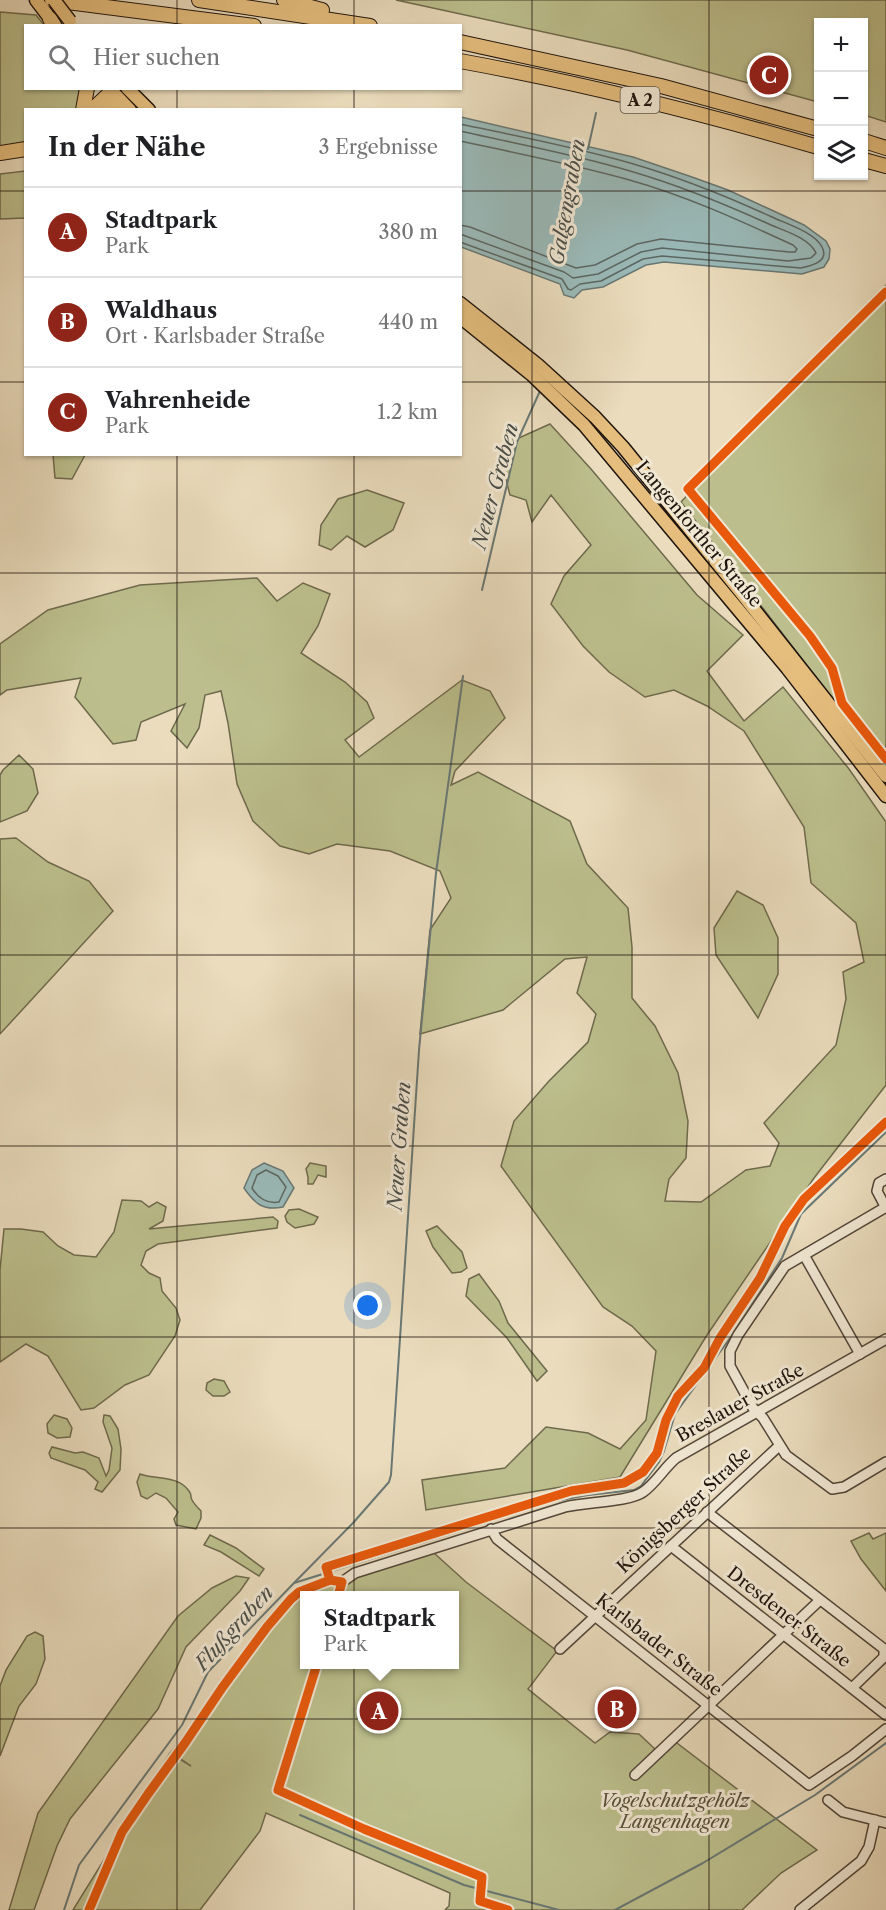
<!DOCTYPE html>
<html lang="de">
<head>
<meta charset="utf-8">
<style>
	body { margin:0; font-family:"Libre Caslon Text",serif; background:#f2f2f2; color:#202124 }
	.controls { position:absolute; right:18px; top:18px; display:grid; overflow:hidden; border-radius:0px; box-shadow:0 2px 4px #0004 }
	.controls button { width:54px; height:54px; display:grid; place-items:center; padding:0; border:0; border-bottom:2px solid #e0e0e0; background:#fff; color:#202124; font:30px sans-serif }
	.you { position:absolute; left:368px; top:1306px; width:21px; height:21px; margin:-15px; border:4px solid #fff; border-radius:50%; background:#1a73e8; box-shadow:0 0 0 9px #1a73e833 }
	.badge { display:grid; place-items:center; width:39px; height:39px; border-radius:50%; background:#8f2418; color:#fff; font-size:20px; font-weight:700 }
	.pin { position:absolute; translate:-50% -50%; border:3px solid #fff; box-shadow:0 2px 6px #0006 }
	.popup { position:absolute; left:300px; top:1591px; width:159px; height:78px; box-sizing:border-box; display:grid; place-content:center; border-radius:0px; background:#fff; filter:drop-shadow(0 2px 4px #0005); font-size:20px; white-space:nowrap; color:#757577 }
	.popup b { font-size:22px; color:#202124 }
	.popup::after { content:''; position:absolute; left:50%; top:100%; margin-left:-12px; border:12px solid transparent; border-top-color:#fff }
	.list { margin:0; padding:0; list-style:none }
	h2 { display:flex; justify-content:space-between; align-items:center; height:78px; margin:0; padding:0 24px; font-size:26px }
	h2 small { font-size:20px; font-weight:400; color:#757577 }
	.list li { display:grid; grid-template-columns:39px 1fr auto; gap:18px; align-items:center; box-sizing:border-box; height:90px; padding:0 24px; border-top:2px solid #e0e0e0 }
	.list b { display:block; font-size:22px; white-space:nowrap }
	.list p { margin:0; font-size:20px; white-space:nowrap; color:#757577 }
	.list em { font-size:20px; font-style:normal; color:#757577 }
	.icon { flex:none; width:33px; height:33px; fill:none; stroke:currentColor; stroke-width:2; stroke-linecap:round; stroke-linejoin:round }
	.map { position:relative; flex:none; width:886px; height:1910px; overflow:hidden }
	.search { position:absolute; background:#fff; box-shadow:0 2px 4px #0004; left:24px; top:24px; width:438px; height:66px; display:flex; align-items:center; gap:15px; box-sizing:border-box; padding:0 21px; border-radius:0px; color:#757577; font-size:22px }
	.panel { position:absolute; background:#fff; box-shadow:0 2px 4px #0004; left:24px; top:108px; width:438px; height:348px; border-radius:0px }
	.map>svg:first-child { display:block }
</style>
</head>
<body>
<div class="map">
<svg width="886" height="1910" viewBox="0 0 886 1910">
	<rect width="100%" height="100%" fill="#eadcbd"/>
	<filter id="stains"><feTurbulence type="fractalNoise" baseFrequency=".00333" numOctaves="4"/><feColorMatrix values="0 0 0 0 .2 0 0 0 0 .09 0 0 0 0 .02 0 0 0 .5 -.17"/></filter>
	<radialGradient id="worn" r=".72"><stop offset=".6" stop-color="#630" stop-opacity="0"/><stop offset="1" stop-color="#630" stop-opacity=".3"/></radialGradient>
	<g fill="#bcbf8d" stroke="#6e6a4d" stroke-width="1.5" fill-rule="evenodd">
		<polygon points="396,0 886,0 886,122 864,115 864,22 818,22 818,102 627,50"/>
		<polygon points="0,12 36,15 44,25 26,26 26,88 81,89 77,109 26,110 25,145 0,149"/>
		<polygon points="25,171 25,218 0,219 0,174"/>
		<polygon points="886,285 886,768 681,502"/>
		<polygon points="550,424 591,469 697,595 743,635 707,671 744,721 783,687 849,769 886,822 886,1085 814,1178 707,1335 620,1477 426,1510 422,1480 505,1468 546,1427 588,1433 620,1449 646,1420 656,1351 632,1326 603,1307 501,1166 514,1121 549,1081 588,1042 596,1014 577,993 587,957 565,959 503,1010 420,1034 430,930 451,898 440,871 390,851 337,844 309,854 280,846 253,821 237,784 228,723 221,691 205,695 199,728 187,748 171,731 185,704 141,722 136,740 113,744 75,697 81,678 7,690 0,695 0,644 48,610 140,585 257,578 277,601 303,583 330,594 318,626 301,653 345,682 367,702 374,718 345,740 359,757 462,680 490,691 505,718 455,771 451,785 478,772 570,821 587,864 628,908 632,947 632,998 655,1026 678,1073 688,1121 686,1158 669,1179 665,1201 701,1202 746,1170 770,1166 779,1143 764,1123 836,1045 846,999 843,972 864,962 856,923 811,883 804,827 744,731 707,706 674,690 645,697 609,672 583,646 551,604 564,576 591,545 551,495 532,522 526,500 510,495 503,469 512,441"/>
		<polygon points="53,455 53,454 85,455 72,479 55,478"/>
		<polygon points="367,490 404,503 393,530 365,547 347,536 331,550 319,545 321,525 338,499"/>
		<polygon points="19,755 33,769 38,793 27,811 0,822 0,775 3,770"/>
		<polygon points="16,838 48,862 89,881 113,911 0,1034 0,839"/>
		<polygon points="737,891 763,905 778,938 778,974 758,1018 716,955 714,928"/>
		<polygon points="310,1163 326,1166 326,1177 318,1175 313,1184 308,1184 308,1177 306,1169"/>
		<polygon points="122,1200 141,1201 149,1207 157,1202 166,1207 163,1221 149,1229 273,1217 278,1221 277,1228 158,1244 146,1251 141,1265 149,1273 160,1278 162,1291 176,1308 180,1320 175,1336 149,1375 125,1385 94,1408 81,1410 48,1356 26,1344 0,1362 0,1270 4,1229 21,1229 43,1232 58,1246 74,1255 96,1257 114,1232"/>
		<polygon points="299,1209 318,1217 314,1224 295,1228 287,1222 285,1216 289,1210"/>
		<polygon points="437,1226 462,1252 467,1268 461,1272 452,1273 433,1247 426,1231"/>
		<polygon points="479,1274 499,1301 508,1323 547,1371 537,1381 507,1338 466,1296 469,1279"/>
		<polygon points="214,1379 224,1381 230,1392 224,1396 213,1396 206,1390 207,1383"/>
		<polygon points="54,1415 67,1419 72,1428 70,1437 57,1438 48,1433 47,1424"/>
		<polygon points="104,1415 110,1416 118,1429 121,1449 120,1470 102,1492 95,1489 98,1482 85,1470 51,1458 49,1453 52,1447 75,1453 83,1452 99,1458 106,1476 109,1470 112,1448 103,1422"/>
		<path d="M140,1474c16,6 38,1 49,17 4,6 0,2 3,9 2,4 6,8 9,11v7l-5,11 -20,-4 -2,-6 4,-7 -12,-14 -10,-5 -9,6 -6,-3 -4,-14z"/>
		<polygon points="869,1533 873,1539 886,1533 886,1591 861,1559 851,1541"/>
		<polygon points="210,1535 236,1548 264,1569 259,1576 221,1552 204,1545"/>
		<path d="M434,1553l32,29 91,69 -29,38 67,54 15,-11 29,2 17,16 13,-13 148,113 -36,23 -39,37h-297l4,-4 1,-13 -184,-80 -6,18 -60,79h-127l97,-157 21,13 -20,-14 128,-157zM304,1596h150v68h-150z"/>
		<polygon points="236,1576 249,1578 240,1591 186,1647 158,1709 70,1819 57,1846 34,1910 9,1910 38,1813 178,1616 212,1588"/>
		<polygon points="35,1632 43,1636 45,1659 36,1684 19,1706 0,1756 0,1686 6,1670 27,1636"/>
	</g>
	<g fill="#9abab9" stroke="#697874" stroke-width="1.5">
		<polygon points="461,117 633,157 692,177 728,190 804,225 826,241 830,249 829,259 824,267 802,274 664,262 646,265 603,287 582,290 574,298 564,295 560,284 461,247"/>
		<path d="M264,1163l19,8 11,17 -11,19c-20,4 -28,-3 -39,-19l8,-18z"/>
	</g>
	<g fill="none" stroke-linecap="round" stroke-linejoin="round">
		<g stroke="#5c6763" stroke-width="1.5">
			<path d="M460,124c57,12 115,23 170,39 49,14 96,33 142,54 15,7 42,15 50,30 8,15 -12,19 -21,21l-139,-12 -19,3 -42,22 -21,3 -9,6 -3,-1 -6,-10 -102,-37"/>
			<path d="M460,131c57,13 114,23 170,40 48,14 95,33 141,54 14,6 38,13 45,28l-5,5 -23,3 -126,-13 -21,4 -43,22 -25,4 -9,-6 -104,-38"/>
			<path d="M460,141c56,12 112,23 166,38 58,16 113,41 167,66l4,4 -2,3h-6l-128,-13 -24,5 -42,21 -19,3 -106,-41 -10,-2"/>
			<path d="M266,1170l12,6 8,11 -7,15c-12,2 -21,-4 -27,-14l5,-13z"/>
		</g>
		<g stroke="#697874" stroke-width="2">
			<polyline points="588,149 596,113"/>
			<polyline points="482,590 517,442 540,391"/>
			<polyline points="736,1329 782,1258 801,1214 886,1132"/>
			<polyline points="294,1583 353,1523 389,1482 391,1475 419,1050 436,873 463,676"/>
			<polyline points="300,1815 464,1885 559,1910"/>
			<polyline points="64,1910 79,1865 182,1725 208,1672 294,1583 556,1501 588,1495 634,1490 641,1486 659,1462 664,1451 675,1414 733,1334"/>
			<polyline points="615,1910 703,1863 815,1795 886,1743"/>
		</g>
		<g stroke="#524639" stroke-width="12">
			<g id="minor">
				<polyline points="886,1179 879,1183 877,1191 886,1208"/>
				<polyline points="886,1207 785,1266 738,1335 730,1351 730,1366 753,1408 763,1418 786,1455 832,1489 844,1487 886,1462"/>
				<polyline points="804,1255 860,1354"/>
				<polyline points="707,1512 884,1649 884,1657 852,1688"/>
				<polyline points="491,1529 497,1539 809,1785 852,1756 886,1729"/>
				<polyline points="671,1546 886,1715"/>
				<path d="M342,1582l13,-9 210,-66c20,-5 64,-5 78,-15 13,-9 21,-24 33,-34l210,-119"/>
				<polyline points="560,1649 779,1446"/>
				<polyline points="635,1775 820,1600"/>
				<polyline points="828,1800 843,1812 886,1823"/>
				<polyline points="800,1910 861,1861 869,1847 875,1820"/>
			</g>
		</g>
		<g stroke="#1f140d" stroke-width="15">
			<g id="major">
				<polyline points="36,0 55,25"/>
				<polyline points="109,88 130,110"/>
				<polyline points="127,88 149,110"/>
				<polyline points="460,303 538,365 595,417 623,447 738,589 886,776"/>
				<polyline points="460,317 532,375 584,425 787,668 886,796"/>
			</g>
		</g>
		<g stroke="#1f140d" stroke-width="16">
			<g id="highway">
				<polyline points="52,0 254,26"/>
				<polyline points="199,0 370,26"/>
				<polyline points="284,0 322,10"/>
				<polyline points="50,19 54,26"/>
				<polyline points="460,42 661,86 818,129"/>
				<path d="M460,61c121,22 241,52 358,86"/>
				<polyline points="96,107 107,105 125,110"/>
				<polyline points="94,108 112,91"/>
				<polyline points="83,110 87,88"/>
				<polyline points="864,141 886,148"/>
				<polyline points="0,153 26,149"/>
				<polyline points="864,160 886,166"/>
			</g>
		</g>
		<use href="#minor" stroke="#f1e8d4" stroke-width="9"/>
		<use href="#major" stroke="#e5be7e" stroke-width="12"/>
		<use href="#highway" stroke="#e5be7e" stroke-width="14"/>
		<g stroke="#1f140d" stroke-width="15" stroke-linecap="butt">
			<polyline id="major-bridge" points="54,0 70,21"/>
		</g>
		<use href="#major-bridge" stroke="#e5be7e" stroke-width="12"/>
		<g stroke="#f1e8d4" stroke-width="13">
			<g id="cycleway">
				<polyline points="886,292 688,489 810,636 832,668 842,703 886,759"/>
				<polyline points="330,1580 326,1567 571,1491 624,1483 643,1472 657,1453 666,1420 678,1396 704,1368 720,1338 760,1278 785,1226 804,1199 886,1122"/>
				<polyline points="317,1664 278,1790 364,1829 482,1877 480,1901 508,1910"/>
				<polyline points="89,1910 122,1832 148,1794 185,1743 222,1688 267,1627 291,1599 299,1592 330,1580 342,1582 338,1596"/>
			</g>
		</g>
		<use href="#cycleway" stroke="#e8590c" stroke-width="9"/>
	</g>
	<path fill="none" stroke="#1f140d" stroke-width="1.5" stroke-opacity="0.55" d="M177,0v26M354,0v26M532,0v1910M709,0v1910M177,88v22M354,88v22M0,191h26M460,191h426M0,382h26M460,382h426M177,454v1456M354,454v1456M0,573h886M0,764h886M0,955h886M0,1146h886M0,1337h886M0,1528h886M0,1719h886"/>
	<g text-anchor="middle" stroke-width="6" stroke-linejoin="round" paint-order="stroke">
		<rect fill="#f1e8d4" stroke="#5e5449" stroke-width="1.5" x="620.5" y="87" width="39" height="26" rx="4.5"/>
		<g font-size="16" font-weight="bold" fill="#1f140d">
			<text x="640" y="106">A 2</text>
		</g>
		<g font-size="18" fill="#1f140d" stroke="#f1e8d4">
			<text transform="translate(699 534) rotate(50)" y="6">Langenforther Straße</text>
			<text transform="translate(740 1403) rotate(-29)" y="6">Breslauer Straße</text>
			<text transform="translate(684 1510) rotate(-43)" y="6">Königsberger Straße</text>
			<text transform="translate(789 1617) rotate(38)" y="6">Dresdener Straße</text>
			<text transform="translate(659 1645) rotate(38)" y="6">Karlsbader Straße</text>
		</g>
		<g font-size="18" font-style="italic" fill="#56503a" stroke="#f1e8d4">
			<text x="675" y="1807">Vogelschutzgehölz<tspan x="675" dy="21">Langenhagen</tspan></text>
		</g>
		<g font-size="20" font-style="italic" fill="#4a4e49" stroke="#f1e8d4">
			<text transform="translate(567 202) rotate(-80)" y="7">Galgengraben</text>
			<text transform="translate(495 486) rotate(-75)" y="7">Neuer Graben</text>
			<text transform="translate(399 1146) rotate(-86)" y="7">Neuer Graben</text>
			<text transform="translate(234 1628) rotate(-48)" y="7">Flußgraben</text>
		</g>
	</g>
	<rect width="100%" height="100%" filter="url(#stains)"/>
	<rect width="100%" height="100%" fill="url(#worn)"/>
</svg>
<div class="controls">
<button>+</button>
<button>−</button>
<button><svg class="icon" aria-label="layers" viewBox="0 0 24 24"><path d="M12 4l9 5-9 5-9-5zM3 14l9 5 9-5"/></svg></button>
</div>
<div class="you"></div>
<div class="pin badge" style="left:379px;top:1711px">A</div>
<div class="popup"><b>Stadtpark</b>Park</div>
<div class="pin badge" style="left:617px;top:1709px">B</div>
<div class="pin badge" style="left:769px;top:75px">C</div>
<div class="search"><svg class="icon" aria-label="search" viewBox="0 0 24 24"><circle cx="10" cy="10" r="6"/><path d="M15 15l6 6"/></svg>Hier suchen</div>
<section class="panel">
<h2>In der Nähe<small>3 Ergebnisse</small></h2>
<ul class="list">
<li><span class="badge">A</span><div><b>Stadtpark</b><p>Park</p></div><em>380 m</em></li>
<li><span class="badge">B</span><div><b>Waldhaus</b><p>Ort · Karlsbader Straße</p></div><em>440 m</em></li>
<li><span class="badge">C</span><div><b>Vahrenheide</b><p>Park</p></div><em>1.2 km</em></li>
</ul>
</section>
</div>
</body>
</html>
